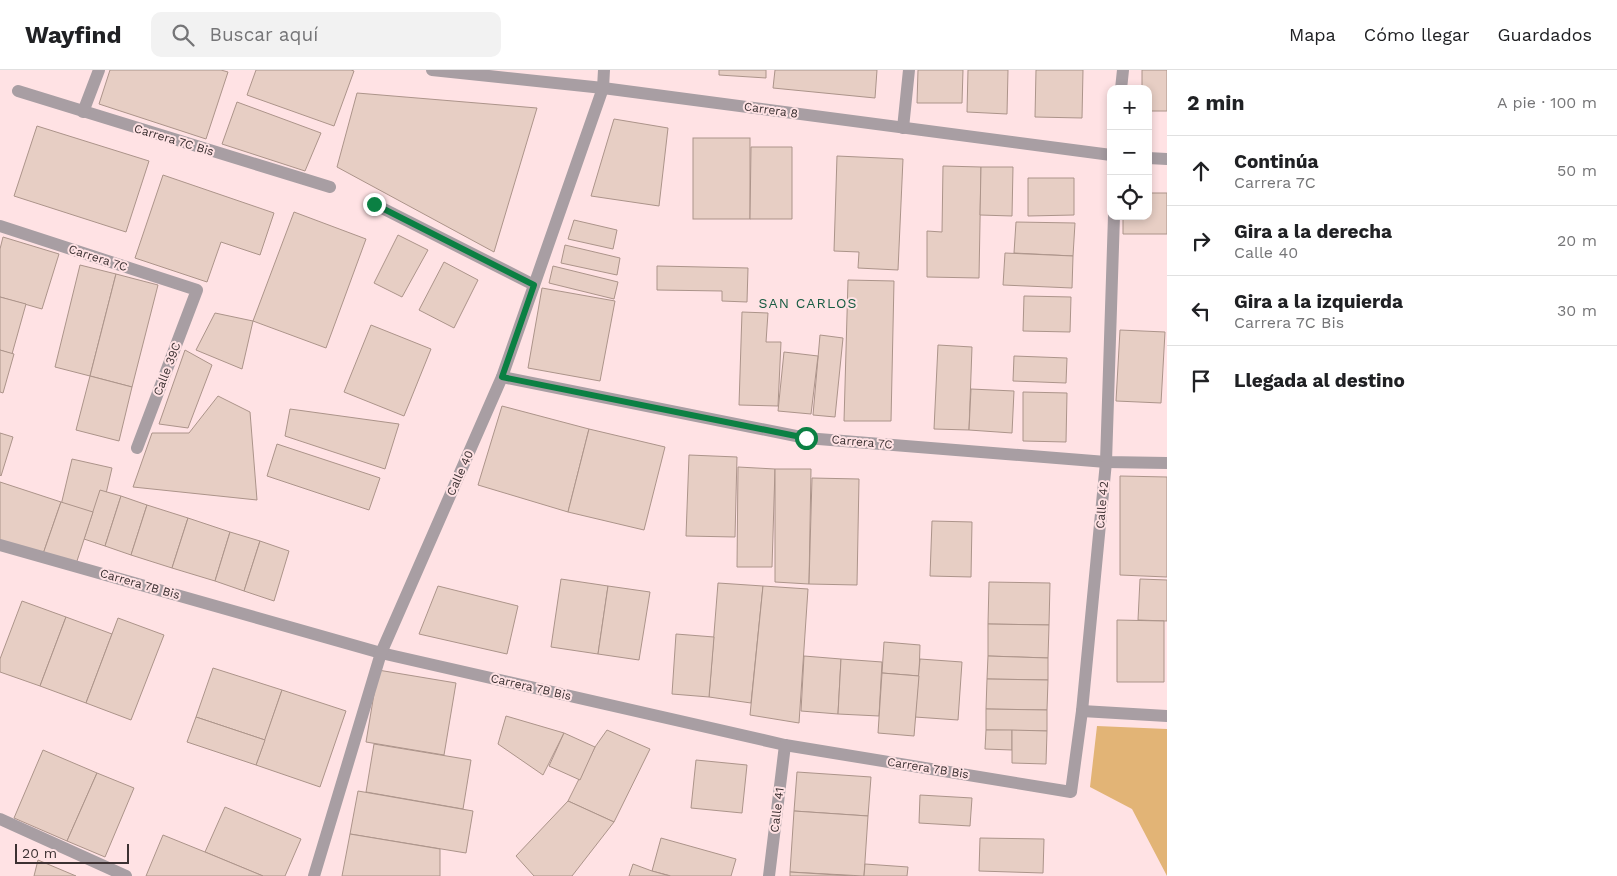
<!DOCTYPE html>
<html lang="es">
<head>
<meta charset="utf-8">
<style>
	body { margin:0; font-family:"Work Sans",sans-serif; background:#f2f2f2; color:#202124 }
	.controls { position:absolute; right:15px; top:15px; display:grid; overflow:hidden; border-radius:10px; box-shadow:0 2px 8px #0003 }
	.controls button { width:45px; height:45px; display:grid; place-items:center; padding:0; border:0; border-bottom:1px solid #e0e0e0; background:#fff; color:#202124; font:25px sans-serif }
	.scale { position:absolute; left:15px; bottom:12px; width:114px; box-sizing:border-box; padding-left:5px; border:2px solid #3c3132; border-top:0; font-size:14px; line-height:18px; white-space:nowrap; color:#3c3132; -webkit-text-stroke:4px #ffe2e4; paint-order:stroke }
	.stop { position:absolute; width:15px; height:15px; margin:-11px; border:4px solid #0b8043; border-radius:50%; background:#fff }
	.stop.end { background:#0b8043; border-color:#fff; box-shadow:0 1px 5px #0008 }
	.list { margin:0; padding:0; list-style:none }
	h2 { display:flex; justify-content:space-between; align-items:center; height:65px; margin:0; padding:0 20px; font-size:21px }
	h2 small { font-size:16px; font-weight:400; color:#757577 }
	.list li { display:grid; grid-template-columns:32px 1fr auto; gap:15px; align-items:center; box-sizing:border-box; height:70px; padding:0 20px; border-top:1px solid #e0e0e0 }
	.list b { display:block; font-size:19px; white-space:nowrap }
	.list p { margin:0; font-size:16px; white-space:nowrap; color:#757577 }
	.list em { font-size:16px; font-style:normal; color:#757577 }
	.icon { flex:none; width:28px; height:28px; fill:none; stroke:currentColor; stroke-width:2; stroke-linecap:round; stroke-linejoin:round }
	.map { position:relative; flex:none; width:1167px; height:806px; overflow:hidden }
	header { display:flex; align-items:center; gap:30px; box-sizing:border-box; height:70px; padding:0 25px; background:#fff; border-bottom:1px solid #e0e0e0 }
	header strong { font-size:24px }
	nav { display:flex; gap:28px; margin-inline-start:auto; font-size:18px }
	.search { width:350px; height:45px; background:#f2f2f2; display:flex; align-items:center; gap:12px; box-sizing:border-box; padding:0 18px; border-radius:10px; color:#757577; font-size:19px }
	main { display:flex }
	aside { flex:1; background:#fff }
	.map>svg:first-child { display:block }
</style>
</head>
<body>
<header>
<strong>Wayfind</strong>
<div class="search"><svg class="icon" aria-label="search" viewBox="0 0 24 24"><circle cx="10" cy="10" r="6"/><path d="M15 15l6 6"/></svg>Buscar aquí</div>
<nav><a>Mapa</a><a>Cómo llegar</a><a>Guardados</a></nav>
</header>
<main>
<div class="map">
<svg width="1167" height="806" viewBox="0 0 1167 806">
	<rect width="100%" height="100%" fill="#ffe2e4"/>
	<polygon fill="#e2b476" points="1097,656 1167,659 1167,806 1132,739 1090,717"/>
	<g fill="#e7cec4" stroke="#ac948a">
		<polygon points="110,0 221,0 228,2 206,69 99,34"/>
		<polygon points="256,0 351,0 354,1 334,56 247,25"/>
		<polygon points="719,0 766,0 766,8 719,5"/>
		<polygon points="775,0 877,0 875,28 773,18"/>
		<polygon points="918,0 963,0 962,33 917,33"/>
		<polygon points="968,0 1008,0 1007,44 967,42"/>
		<polygon points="1036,0 1083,0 1082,48 1035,47"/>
		<polygon points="1142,0 1167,0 1167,41 1148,41 1148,19 1142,19"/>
		<polygon points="357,23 537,38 494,182 337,97"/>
		<polygon points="237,32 321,63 305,101 222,74"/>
		<polygon points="614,49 668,58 659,136 591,126"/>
		<polygon points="37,56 149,91 126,162 14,126"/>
		<rect x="693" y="68" width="57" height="81"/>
		<polygon points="751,77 792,77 792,149 750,149"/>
		<polygon points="837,86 903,89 898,200 858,198 859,182 834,181"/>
		<polygon points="943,96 981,97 979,208 927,207 927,161 942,162"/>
		<polygon points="981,97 1013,97 1012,146 980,145"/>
		<polygon points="163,105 274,143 260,185 221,172 207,212 135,188"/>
		<polygon points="1028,108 1074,108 1074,145 1028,146"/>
		<polygon points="1148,123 1167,123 1167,164 1123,164 1123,146 1148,146"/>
		<polygon points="294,142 366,169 326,278 253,251"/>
		<polygon points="574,150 617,160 613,179 568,169"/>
		<polygon points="1016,152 1075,153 1073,186 1014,183"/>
		<polygon points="398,165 428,180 402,227 374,213"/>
		<polygon points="3,167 59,184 42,239 0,227 0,179"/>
		<polygon points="565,175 620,188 617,205 561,193"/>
		<polygon points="1005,183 1073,186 1072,218 1003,215"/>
		<polygon points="444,192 478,210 454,258 419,240"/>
		<polygon points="80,195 116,204 90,306 55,297"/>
		<polygon points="553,196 618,212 614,229 549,213"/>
		<polygon points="657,196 748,198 747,232 722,231 722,221 657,220"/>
		<polygon points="116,204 158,215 132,317 90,306"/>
		<polygon points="848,210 894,211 891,351 844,351"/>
		<polygon points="542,218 615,231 600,311 528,298"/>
		<polygon points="1024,226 1071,227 1070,262 1023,261"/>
		<polygon points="0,227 26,234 12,284 0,280"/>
		<polygon points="742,242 768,243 766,272 781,272 778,336 739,335"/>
		<polygon points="215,243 253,251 242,299 196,280"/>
		<polygon points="371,255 431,279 404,346 344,322"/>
		<polygon points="1120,260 1165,262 1161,333 1116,331"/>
		<polygon points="820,265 843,268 835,347 813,345"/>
		<polygon points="938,275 972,277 969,360 934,359"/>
		<polygon points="0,280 14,284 3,323 0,322"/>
		<polygon points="185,280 212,295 188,358 159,354"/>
		<polygon points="784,282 818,286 811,344 778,341"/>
		<polygon points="1014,286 1067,288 1066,313 1013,311"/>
		<polygon points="90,306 132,317 119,371 76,360"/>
		<polygon points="971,319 1014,321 1012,363 969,360"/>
		<polygon points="1023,322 1067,323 1066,372 1023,371"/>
		<polygon points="218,326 250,342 257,430 133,417 152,363 189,363"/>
		<polygon points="502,336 589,359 568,442 478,415"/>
		<polygon points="290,339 399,354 385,399 285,366"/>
		<polygon points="589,359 665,377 644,460 568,442"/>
		<polygon points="0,363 13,367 1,406 0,405"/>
		<polygon points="277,374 380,408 369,440 267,406"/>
		<polygon points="689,385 737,387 735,467 686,466"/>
		<polygon points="72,389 112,398 97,462 57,452"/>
		<polygon points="738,397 775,399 772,497 737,497"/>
		<polygon points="775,399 811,399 809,514 775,512"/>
		<polygon points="1120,406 1167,407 1167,507 1120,505"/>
		<polygon points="812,408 859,409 857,515 809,514"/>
		<polygon points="0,412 61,432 43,484 0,470"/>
		<polygon points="100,420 121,426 105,476 84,469"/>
		<polygon points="121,426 147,435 131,485 105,476"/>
		<polygon points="61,432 93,442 76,494 43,484"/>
		<polygon points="147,435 188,448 172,498 131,485"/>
		<polygon points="188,448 230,462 215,511 172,498"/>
		<polygon points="932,451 972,452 971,507 930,506"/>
		<polygon points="230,462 260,471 244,521 215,511"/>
		<polygon points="260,471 289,481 274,531 244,521"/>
		<polygon points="561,509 608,516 598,584 551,577"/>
		<polygon points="1140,509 1167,510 1167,551 1138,550"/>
		<polygon points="989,512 1050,513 1049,555 988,554"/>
		<polygon points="718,513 763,516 751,633 709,627"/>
		<polygon points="438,516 518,536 507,584 419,564"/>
		<polygon points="608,516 650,522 639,590 598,584"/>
		<polygon points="763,516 808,519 799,653 750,645"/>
		<polygon points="22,531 66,547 40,616 0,602 0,589"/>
		<polygon points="66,547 112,564 86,633 40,616"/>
		<polygon points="118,548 164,565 131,650 86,633"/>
		<polygon points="1117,550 1164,551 1164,612 1117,612"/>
		<polygon points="988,554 1049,555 1048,588 988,586"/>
		<polygon points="676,564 714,567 709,627 672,624"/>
		<polygon points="884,572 920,575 919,606 882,603"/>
		<polygon points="804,586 841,589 838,644 801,641"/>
		<polygon points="988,586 1048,588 1048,610 987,609"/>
		<polygon points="841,589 882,592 879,646 838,644"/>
		<polygon points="920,589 962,592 958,650 915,647"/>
		<polygon points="213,598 282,620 265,670 196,647"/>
		<polygon points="378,600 456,613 444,685 366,672"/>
		<polygon points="882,603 919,606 914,666 878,663"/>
		<polygon points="987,609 1048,610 1047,640 986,639"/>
		<polygon points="282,620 346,641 320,717 256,695"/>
		<polygon points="986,639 1047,640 1047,661 986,660"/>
		<polygon points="506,646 564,663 543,705 498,674"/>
		<polygon points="196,647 265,670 256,695 187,672"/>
		<polygon points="607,660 650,679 614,752 568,731 595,677"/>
		<polygon points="986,660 1012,660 1012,680 985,679"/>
		<polygon points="1012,660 1047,661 1046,694 1012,693"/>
		<polygon points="564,663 595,677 580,710 549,696"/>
		<polygon points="374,674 471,690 463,739 366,722"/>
		<polygon points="43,680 97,703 67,771 14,748"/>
		<polygon points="696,690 747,695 742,743 691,738"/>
		<polygon points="797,702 871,707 868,746 794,741"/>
		<polygon points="97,703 134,718 105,787 67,771"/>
		<polygon points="358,721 473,741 466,783 350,764"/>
		<polygon points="920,725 972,728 970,756 919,753"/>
		<polygon points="568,731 614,752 572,806 534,806 516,786"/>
		<polygon points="225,737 301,769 285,806 263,806 205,782"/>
		<polygon points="794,741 868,746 864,806 790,802"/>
		<polygon points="350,764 440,779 440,806 342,806"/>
		<polygon points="163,765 205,782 263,806 146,806"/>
		<polygon points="661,768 736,789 731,806 671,806 652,801"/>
		<polygon points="980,768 1044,769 1043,803 979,801"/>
		<polygon points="38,790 76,806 34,806"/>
		<polygon points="633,794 652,801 670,806 629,806"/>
		<polygon points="865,794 908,797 907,806 864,806"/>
		<polygon points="790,802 853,806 790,806"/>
	</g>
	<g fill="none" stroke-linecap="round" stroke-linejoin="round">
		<g stroke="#a89ea3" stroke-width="12">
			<polyline points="432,0 603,18 1111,85"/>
			<polyline points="1121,19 1123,0"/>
			<polyline points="18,21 330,117"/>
			<polyline points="83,42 99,0"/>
			<polyline points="903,58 909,0"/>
			<polyline points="1148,88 1167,89"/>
			<polyline points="374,134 534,215"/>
			<polyline points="0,156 197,220 137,378"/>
			<polyline points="502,307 806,368 1106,392 1167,393"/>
			<polyline points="0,475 381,583 785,675 1071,722 1082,641 1106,392 1114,146"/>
			<polyline points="1082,641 1167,646"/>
			<polyline points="0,749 126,806"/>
			<polyline points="314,806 381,583 502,307 603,18 604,0"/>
			<polyline points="769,806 785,675"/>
		</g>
	</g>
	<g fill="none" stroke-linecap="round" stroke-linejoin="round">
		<polyline stroke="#0b8043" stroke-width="6" points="374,134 534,215 502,307 806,368"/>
	</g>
	<g text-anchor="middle" stroke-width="4" stroke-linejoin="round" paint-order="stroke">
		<g font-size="12" fill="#3c3132" stroke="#ffe2e4">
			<text transform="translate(771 40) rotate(8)" y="4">Carrera 8</text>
			<text transform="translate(174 70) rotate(17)" y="4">Carrera 7C Bis</text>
			<text transform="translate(98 188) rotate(18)" y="4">Carrera 7C</text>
			<text transform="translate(167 299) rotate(-69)" y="4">Calle 39C</text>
			<text transform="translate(862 372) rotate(5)" y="4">Carrera 7C</text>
			<text transform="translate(460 403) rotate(-66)" y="4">Calle 40</text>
			<text transform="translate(1102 435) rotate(-85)" y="4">Calle 42</text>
			<text transform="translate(140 514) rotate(16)" y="4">Carrera 7B Bis</text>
			<text transform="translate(531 617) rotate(13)" y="4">Carrera 7B Bis</text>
			<text transform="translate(928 698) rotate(9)" y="4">Carrera 7B Bis</text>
			<text transform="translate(777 740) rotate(-83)" y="4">Calle 41</text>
		</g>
		<g font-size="14" letter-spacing="1" fill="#185c42" stroke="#ffe2e4">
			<text x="808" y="238">SAN CARLOS</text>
		</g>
	</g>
</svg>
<div class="controls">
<button>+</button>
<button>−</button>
<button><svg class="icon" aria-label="locate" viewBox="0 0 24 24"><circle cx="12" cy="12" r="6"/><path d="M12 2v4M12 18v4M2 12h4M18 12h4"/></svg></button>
</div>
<div class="scale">20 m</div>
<div class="stop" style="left:806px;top:368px"></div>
<div class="stop end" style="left:374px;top:134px"></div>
</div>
<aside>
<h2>2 min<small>A pie · 100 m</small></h2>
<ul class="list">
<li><svg class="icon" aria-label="ahead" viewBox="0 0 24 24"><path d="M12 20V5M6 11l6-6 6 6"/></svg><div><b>Continúa</b><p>Carrera 7C</p></div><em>50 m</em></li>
<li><svg class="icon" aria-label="right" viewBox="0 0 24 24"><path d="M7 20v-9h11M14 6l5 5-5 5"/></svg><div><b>Gira a la derecha</b><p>Calle 40</p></div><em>20 m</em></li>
<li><svg class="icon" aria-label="left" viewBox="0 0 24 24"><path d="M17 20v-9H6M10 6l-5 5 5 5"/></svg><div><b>Gira a la izquierda</b><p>Carrera 7C Bis</p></div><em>30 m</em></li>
<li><svg class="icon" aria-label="arrive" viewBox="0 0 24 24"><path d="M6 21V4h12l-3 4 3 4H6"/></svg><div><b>Llegada al destino</b></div></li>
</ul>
</aside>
</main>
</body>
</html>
